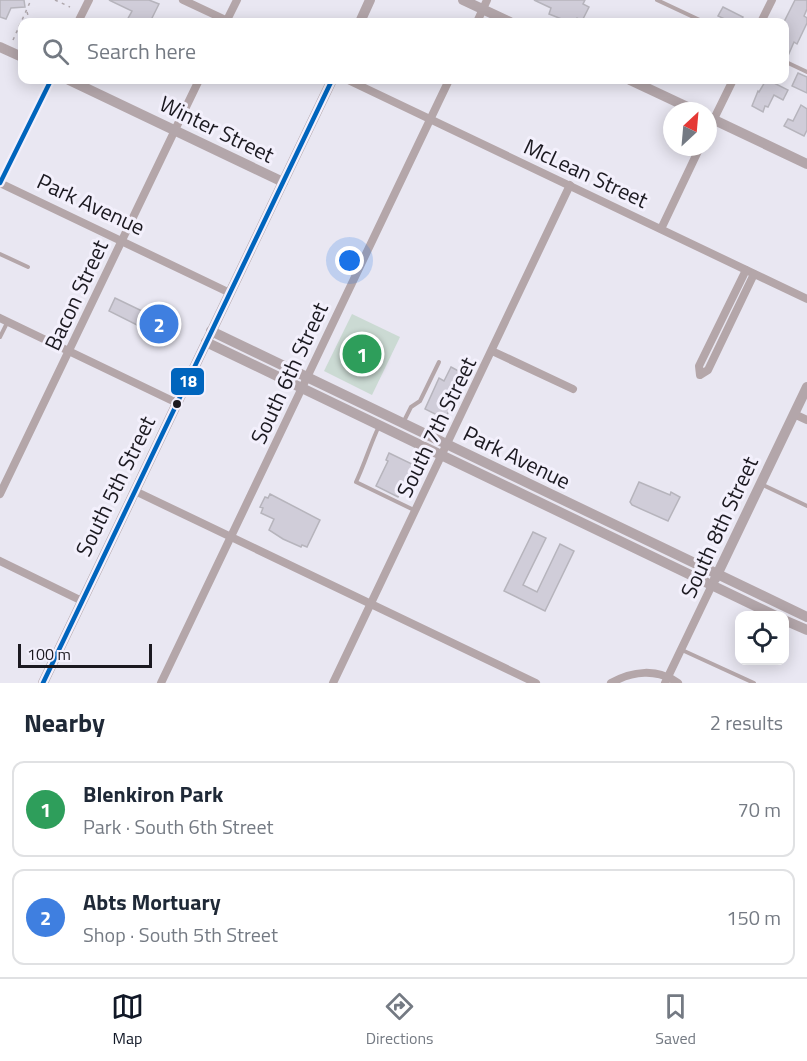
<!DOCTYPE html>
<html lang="en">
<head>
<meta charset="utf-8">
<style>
	body { margin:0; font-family:"Titillium Web",sans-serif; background:#f6f6f7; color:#1f2937 }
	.controls { position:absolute; right:18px; bottom:18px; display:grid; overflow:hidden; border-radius:12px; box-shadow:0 3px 15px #0003 }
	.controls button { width:54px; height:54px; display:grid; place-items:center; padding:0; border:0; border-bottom:2px solid #e0e1e3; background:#fff; color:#1f2937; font:30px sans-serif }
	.compass { position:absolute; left:663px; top:102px; width:54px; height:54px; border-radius:50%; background:#fff; box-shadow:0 3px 15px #0003; rotate:26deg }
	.scale { position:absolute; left:18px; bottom:15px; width:134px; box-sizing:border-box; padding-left:6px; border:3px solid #1b1920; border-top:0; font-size:16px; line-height:21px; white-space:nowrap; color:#1b1920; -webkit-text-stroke:4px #f3f0fc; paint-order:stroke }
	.you { position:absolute; left:350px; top:261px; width:21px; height:21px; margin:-15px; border:4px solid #fff; border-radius:50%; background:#1a73e8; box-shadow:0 0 0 9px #1a73e833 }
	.badge { display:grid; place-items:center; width:39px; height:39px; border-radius:50%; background:#111827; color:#fff; font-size:20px; font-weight:700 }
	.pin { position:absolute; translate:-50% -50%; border:3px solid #fff; box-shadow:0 2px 6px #0006 }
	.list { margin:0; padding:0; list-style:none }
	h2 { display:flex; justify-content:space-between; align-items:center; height:78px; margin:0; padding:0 24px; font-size:26px }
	h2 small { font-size:20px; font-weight:400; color:#747a83 }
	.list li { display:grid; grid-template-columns:39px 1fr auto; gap:18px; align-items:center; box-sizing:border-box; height:96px; margin:0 12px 12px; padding:0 12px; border:2px solid #e0e1e3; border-radius:12px }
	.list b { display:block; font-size:22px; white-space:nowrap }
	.list p { margin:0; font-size:20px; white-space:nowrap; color:#747a83 }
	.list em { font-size:20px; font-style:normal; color:#747a83 }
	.icon { flex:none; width:33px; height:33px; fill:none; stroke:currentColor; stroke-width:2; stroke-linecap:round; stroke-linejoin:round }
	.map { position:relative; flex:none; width:807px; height:683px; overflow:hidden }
	.search { position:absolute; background:#fff; box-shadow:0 3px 15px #0003; left:18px; right:18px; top:18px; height:66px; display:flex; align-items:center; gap:15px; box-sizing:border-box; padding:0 21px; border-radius:12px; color:#747a83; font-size:22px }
	.sheet { height:294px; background:#fff }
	nav { display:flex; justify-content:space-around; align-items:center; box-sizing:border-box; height:84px; border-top:2px solid #e0e1e3; background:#fff; font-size:16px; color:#747a83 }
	nav a { display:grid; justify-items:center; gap:3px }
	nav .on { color:#111827 }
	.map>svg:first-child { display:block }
</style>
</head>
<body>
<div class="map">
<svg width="807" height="683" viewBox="0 0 807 683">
	<rect width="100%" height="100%" fill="#e9e7f2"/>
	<polygon fill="#cbdad3" points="352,314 400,337 372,395 324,371"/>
	<g fill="#d0cdd9" stroke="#b6b4bc" stroke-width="1.5">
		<polygon points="0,0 24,0 25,7 11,8 6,19 0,17"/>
		<polygon points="109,0 149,0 159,4 150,22 126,22 132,11"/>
		<polygon points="534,0 585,0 583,4 589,7 582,21 577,18 575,22 569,22 549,14 551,8"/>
		<polygon points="795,0 807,0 807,9 804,16 807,18 807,23 797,44 794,42 787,58 784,57 784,22"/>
		<polygon points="723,7 743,17 740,22 731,22 718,16"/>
		<polygon points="798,73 807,77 807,93 792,86"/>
		<polygon points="766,80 774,80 772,82 788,90 783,100 774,95 768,107 765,106 763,112 752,106 758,91 759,92"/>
		<polygon points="801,105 807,109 807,130 804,136 784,126 788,119 793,121"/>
		<polygon points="115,298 144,312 147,306 164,314 168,313 168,318 176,322 172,335 168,338 155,334 109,311"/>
		<polygon points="451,367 466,375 445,419 425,409 439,378 444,381"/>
		<polygon points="389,453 414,465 398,497 376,486 388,461 386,460"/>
		<polygon points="639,482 670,495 671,492 680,497 668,521 632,505 630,502"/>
		<polygon points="270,494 320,520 307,547 302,545 301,547 283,539 269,530 274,519 261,513 263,508 260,507 265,497 268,498"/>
		<polygon points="533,532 546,538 523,585 537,592 560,544 574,551 545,611 504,591"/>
	</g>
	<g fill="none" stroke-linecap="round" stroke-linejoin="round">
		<g stroke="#aea7ac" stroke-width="1.5" stroke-dasharray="3 4.5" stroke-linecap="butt">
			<polyline points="55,0 70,7"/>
			<polyline points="27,12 30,22"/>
			<polyline points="13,40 31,0"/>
		</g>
		<g stroke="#b4a6a9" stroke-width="4">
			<polyline points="657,0 704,22"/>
			<polyline points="784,61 807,72"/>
			<polyline points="0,254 28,267"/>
			<polyline points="0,337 8,321"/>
			<polyline points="403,423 411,407 420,401 439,362"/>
			<path d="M379,426c-9,19 -14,37 -23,56l60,29"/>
			<polyline points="761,484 807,506"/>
			<polyline points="682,650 754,683"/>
		</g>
		<g stroke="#b4a6a9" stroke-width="8">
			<polyline points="183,0 230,22"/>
			<polyline points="78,22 89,0"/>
			<polyline points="226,22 237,0"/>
			<polyline points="477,22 487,0"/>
			<polyline points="761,22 772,0"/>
			<polyline points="348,80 807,299"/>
			<polyline points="708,131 733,80"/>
			<polyline points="0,183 230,293"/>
			<polyline points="0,183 51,80"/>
			<polyline points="661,229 700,147"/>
			<polyline points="746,270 699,366 700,375 708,370 754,274"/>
			<polyline points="0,318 177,403"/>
			<polyline points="492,351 573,389"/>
			<polyline points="794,414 807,420"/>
			<polyline points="135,491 536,683"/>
			<polyline points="0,494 199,80"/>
			<polyline points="0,561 82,601"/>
			<polyline points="161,683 449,80"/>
			<polyline points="333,683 570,185"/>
			<path d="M611,683c21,-12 46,-15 67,0"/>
			<polyline points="665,683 712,585"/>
		</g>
		<g stroke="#b3a6aa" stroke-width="10">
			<polyline points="463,0 510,22"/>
			<polyline points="360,22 370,0"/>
			<polyline points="0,47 22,57"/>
			<polyline points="69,80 283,182"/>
			<polyline points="630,80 696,111"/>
			<polyline points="708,117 807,164"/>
			<polyline points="211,331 807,617"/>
			<polyline points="206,342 776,616"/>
			<polyline points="715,579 807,387"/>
			<polyline points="784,620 807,630"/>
			<polyline points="43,683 332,80"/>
		</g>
		<g stroke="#f3f0fc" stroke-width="9">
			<g id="bus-1">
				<polyline points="0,183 51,80"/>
				<polyline points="43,683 332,80"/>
			</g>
		</g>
		<use href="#bus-1" stroke="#0065bd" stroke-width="4.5"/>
	</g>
	<circle fill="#1b1920" stroke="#f3f0fc" stroke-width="2" cx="177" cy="404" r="5"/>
	<g text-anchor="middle" stroke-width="6" stroke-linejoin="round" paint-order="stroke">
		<g font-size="22" fill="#1b1920" stroke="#f3f0fc">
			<text transform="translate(217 129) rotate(26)" y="8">Winter Street</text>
			<text transform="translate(586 173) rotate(25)" y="8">McLean Street</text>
			<text transform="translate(91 204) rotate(25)" y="8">Park Avenue</text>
			<text transform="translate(76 295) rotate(-65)" y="8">Bacon Street</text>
			<text transform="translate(289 373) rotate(-65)" y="8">South 6th Street</text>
			<text transform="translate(436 427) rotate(-64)" y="8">South 7th Street</text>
			<text transform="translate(517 457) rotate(26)" y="8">Park Avenue</text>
			<text transform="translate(115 486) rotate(-64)" y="8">South 5th Street</text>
			<text transform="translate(719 527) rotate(-65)" y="8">South 8th Street</text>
		</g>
	</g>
	<rect stroke="#f3f0fc" stroke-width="2" x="170" y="367" width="35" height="29" rx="6" fill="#0065bd"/>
	<g font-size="16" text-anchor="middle" font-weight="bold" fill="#fff">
		<text x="188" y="387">18</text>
	</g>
</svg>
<div class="controls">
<button><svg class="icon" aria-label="locate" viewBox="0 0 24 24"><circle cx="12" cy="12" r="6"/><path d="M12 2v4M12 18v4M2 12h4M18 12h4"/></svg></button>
</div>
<svg class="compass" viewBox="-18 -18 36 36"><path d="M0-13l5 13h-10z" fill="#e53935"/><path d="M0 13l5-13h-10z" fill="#747a83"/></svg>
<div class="scale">100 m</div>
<div class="you"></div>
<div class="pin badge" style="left:362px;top:354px;background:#2e9e5b">1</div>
<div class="pin badge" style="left:159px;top:324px;background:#3f7fe0">2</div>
<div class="search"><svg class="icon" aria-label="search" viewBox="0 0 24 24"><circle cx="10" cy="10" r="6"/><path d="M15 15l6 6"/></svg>Search here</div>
</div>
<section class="sheet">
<h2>Nearby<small>2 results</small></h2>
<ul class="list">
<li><span class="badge" style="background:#2e9e5b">1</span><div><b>Blenkiron Park</b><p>Park · South 6th Street</p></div><em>70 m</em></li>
<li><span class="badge" style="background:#3f7fe0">2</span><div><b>Abts Mortuary</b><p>Shop · South 5th Street</p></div><em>150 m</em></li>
</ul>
</section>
<nav>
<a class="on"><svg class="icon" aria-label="map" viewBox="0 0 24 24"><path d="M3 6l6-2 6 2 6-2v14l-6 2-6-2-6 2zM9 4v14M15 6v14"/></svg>Map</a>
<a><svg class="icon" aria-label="directions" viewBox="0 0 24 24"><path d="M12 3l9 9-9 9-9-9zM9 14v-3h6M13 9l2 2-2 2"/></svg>Directions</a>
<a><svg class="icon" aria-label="saved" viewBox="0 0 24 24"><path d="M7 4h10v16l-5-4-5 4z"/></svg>Saved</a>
</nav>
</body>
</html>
